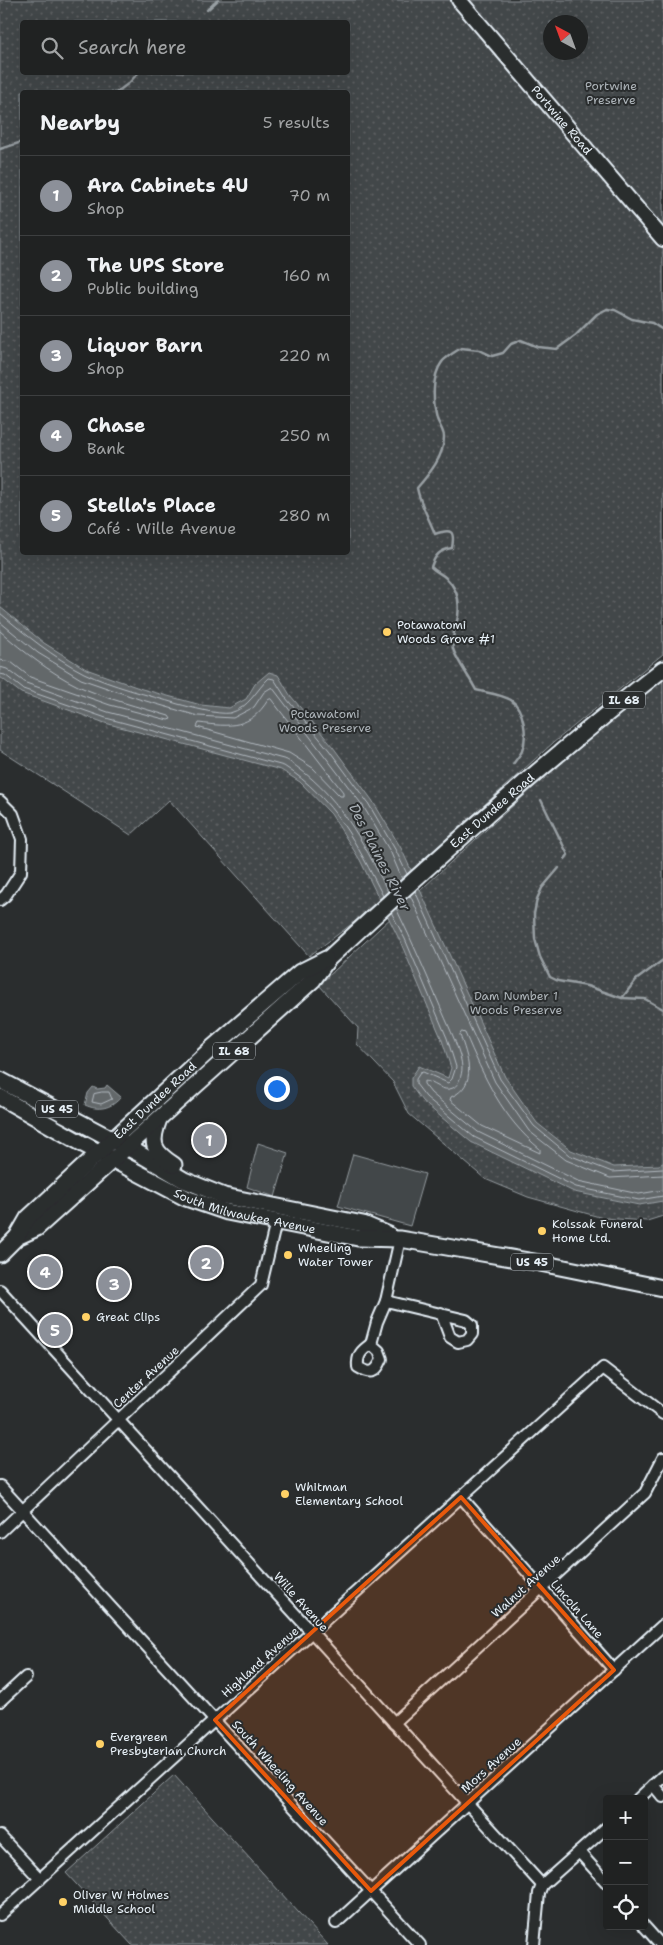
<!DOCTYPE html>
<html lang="en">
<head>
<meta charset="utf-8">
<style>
	body { margin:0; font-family:"Shantell Sans",sans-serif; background:#2d2f2f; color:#f1f3f6 }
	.controls { position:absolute; right:15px; bottom:15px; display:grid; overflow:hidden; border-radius:5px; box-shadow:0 5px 20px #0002 }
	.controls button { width:45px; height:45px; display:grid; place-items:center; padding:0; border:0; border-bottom:1px solid #3d3f40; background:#202222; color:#f1f3f6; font:25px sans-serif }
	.compass { position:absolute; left:543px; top:15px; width:45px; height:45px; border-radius:50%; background:#202222; box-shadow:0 5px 20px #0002; rotate:319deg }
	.you { position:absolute; left:276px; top:1088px; width:18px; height:18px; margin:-12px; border:4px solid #fff; border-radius:50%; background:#1a73e8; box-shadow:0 0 0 8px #1a73e833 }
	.badge { display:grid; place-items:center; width:32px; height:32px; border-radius:50%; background:#8c9099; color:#fff; font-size:16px; font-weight:700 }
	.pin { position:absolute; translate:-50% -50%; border:2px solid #fff; box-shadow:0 1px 5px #0006 }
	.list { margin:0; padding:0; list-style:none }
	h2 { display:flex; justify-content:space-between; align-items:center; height:65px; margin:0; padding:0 20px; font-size:21px }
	h2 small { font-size:16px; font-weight:400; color:#a2a4a5 }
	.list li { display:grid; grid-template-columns:32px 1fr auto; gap:15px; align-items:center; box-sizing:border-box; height:80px; padding:0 20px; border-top:1px solid #3d3f40 }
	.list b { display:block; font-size:19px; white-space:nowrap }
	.list p { margin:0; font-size:16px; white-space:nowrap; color:#a2a4a5 }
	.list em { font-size:16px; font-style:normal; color:#a2a4a5 }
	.icon { flex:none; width:28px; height:28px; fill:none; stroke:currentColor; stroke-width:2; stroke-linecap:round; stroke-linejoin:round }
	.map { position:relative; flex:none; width:663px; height:1945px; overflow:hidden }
	.search { position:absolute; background:#202222; box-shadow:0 5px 20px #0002; left:20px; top:20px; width:330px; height:55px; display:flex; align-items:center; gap:12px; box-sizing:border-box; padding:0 18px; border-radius:5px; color:#a2a4a5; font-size:19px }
	.panel { position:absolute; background:#202222; box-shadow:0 5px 20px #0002; left:20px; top:90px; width:330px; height:465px; border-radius:5px }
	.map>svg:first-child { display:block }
</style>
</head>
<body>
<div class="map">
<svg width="663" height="1945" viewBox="0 0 663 1945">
	<defs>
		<pattern id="park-dots" width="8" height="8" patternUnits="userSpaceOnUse" patternTransform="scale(1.25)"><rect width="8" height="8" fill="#424648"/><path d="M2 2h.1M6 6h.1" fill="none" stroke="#5d6163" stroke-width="1.8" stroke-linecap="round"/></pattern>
	</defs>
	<rect width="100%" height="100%" fill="#2a2d2e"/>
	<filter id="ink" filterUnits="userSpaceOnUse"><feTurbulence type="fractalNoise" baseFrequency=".02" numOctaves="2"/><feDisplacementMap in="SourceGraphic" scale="10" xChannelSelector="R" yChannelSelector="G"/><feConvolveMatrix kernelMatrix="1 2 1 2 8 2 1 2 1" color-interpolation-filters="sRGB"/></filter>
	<g filter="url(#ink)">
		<g fill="#424648" stroke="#959ca0">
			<polygon points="258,1143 288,1153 275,1197 247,1187"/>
			<polygon points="353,1154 425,1174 410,1226 338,1206"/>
		</g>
		<g fill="url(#park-dots)" stroke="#959ca0" fill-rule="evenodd">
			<path d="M0,0h453l210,247v407l-110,89 -200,180 -44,33 -140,-156 -38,35 -131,-85zM22,22h326v50h-326zM22,92h326v460h-326z"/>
			<path d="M465,0h198v233zM550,22h30v30h-30z"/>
			<path d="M663,680v536l-16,5 -44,-3 -75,-21 -43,-18 -76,-65 -16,-32 -36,-38 1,-16 -39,-43c112,-104 222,-211 344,-305z"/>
			<polygon points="174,1775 328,1945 132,1945 66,1873"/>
		</g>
		<g fill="#63686b" stroke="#989fa3">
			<polygon points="0,607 44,643 86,669 142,689 201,705 229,708 246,699 255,684 269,672 278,675 290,695 333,747 372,800 401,848 505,1077 537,1123 571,1150 614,1167 659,1165 663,1163 663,1201 639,1205 574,1192 471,1142 422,1101 411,1086 411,1078 419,1066 448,1078 451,1068 442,1040 400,941 360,860 331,814 300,782 281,770 105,723 21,693 0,677"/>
			<path d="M107,1085l14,12c-10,12 -23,14 -36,8l3,-12 5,-6 4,2 8,-1z"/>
		</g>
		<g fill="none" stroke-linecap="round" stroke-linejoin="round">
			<g stroke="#b3bac0" stroke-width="1">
				<path d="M0,613c26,22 53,44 84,60 27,13 64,22 94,31 12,3 40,11 52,9 19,-5 26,-23 39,-35l5,1 12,19 43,52 39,53 28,48 11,23"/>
				<polyline points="0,622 38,653 81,679 139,699 198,716 233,718 254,707 264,692 272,687 363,806 391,853 402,879"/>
				<path d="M0,631c24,21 49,41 78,55 29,13 61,21 91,30l2,3 -3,1 -58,-15 -80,-28 -19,-15 -11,-2"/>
				<path d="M0,667l7,2 19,14 82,29 179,48c51,33 75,79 101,132"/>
				<path d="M0,674l5,1 18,14 83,29 178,48c50,32 73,78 99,130"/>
				<path d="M271,699l72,93v4h-3l-27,-28 -24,-15 -92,-26 2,-4c31,4 51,6 69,-23z"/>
				<polyline points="415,891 500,1079 534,1126 569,1155 612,1172 663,1169"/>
				<polyline points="410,895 495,1082 529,1131 566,1160 610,1178 663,1175"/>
				<path d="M396,908c17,35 32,70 47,105 6,14 19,41 19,55 0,6 -3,17 -9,20 -11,5 -19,-7 -29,-7v3l7,9 47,39 100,49 61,13 24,-4"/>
				<polyline points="391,912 405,939 447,1038 456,1067 452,1079 448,1083 423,1072 420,1073 416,1079 416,1084 426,1097 474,1137 576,1187 639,1200 663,1196"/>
				<path d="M462,1032l3,1c19,44 37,85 75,116v4l-58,-27 -32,-26 1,-3c28,-12 16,-41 9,-62z"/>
				<polygon points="102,1092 109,1092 112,1099 101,1104 92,1102 94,1094"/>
			</g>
			<g stroke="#989fa3" stroke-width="2.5">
				<polyline points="207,10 218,0"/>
				<polyline points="193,22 195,21"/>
				<polyline points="117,92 129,83 139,72"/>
				<polyline points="0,149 22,142"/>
				<path d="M513,764c3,-4 7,-9 9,-13 6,-15 2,-42 -11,-51 -10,-6 -24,-7 -35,-10 -6,-12 -19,-29 -23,-41 -2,-8 1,-16 3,-24 5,-17 4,-34 -10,-47 -4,-4 -10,-6 -15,-11 4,-12 9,-17 21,-19 3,-17 0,-20 -17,-14 -6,-16 -15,-30 -18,-46 12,-14 27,-31 27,-51 0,-6 -5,-12 -7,-18 -4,-17 -6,-42 5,-57 4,-5 13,-10 19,-14l18,2 13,6 11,-3 8,-9 10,-4 17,7 19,2 19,-14 21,-21 10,-5 8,1 17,9 20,4 11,7"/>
				<polyline points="541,800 568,855 565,859"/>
				<polyline points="559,868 542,888 537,899 534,914 535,939 540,957 550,977 558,981 587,986 622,998 645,999 663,1009"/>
				<polyline points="622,998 636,980 663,960"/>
			</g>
			<g stroke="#e8f1f8" stroke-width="14">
				<g id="street">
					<polyline points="0,801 13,814 22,839 21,872 6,895 0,900"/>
					<polyline points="0,1290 542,1885"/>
					<polyline points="386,1301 466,1320 472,1325 472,1334 467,1340 458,1342 450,1337 441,1313"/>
					<polyline points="371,1344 377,1322 386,1301 400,1239"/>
					<path d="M371,1344l8,7 3,8c-6,14 -11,16 -24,8 -1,-12 3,-16 13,-23z"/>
					<polyline points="0,1486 420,1945"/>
					<polyline points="461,1497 614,1670"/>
					<polyline points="0,1532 261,1285 276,1222"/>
					<polyline points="0,1701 26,1677"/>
					<polyline points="394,1723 645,1493 663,1458"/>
					<polyline points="653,1785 663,1797"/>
					<polyline points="638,1799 663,1776"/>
					<polyline points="0,1836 40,1879"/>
					<polyline points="579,1852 607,1883"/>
					<polyline points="0,1915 603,1368 663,1414"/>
					<polyline points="336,1923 663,1625"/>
					<polyline points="644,1926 661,1945"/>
					<polyline points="534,1945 539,1893 542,1885 607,1827"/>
				</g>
			</g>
			<g stroke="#e8f1f8" stroke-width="18">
				<g id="secondary">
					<path id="s1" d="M459,0l204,239"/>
				</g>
			</g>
			<g stroke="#e8f1f8" stroke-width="19">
				<g id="primary">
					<polyline points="0,1080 138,1153 184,1180 224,1196 363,1224 389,1235"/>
					<path id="s2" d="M0,1097l83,47 103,54 41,14 131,26 42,1 140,24 123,25"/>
					<path d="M159,1119c-9,24 -7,32 15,46"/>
					<path id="s3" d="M17,1237l20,-9 276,-248 15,-21c108,-101 219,-199 335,-290"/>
					<path id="s4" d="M0,1254l17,-17 11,-19 183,-169 89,-77 26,-13"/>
				</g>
			</g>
			<use href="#street" stroke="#2a2d2e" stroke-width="10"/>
			<use href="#secondary" stroke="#2a2d2e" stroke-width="14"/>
			<use href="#primary" stroke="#2a2d2e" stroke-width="15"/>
		</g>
	</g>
	<path fill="#e8590c" fill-opacity="0.2" stroke="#e8590c" stroke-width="4" stroke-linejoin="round" d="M461,1497l153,173 -243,221 -156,-171z"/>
	<g fill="#ffd166" stroke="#2a2d2e" stroke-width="2">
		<circle cx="387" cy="632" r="5"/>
		<circle cx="542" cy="1231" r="5"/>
		<circle cx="288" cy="1255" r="5"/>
		<circle cx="86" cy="1317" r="5"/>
		<circle cx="285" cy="1494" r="5"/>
		<circle cx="100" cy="1744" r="5"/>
		<circle cx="63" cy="1902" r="5"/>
	</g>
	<g text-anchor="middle" stroke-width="4" stroke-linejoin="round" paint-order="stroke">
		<g fill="#2a2d2e" stroke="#afb6bb" stroke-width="1">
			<rect x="603" y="691.5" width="42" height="17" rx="4"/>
			<rect x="213" y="1042.5" width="42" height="17" rx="4"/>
			<rect x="36" y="1100.5" width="42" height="17" rx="4"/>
			<rect x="511" y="1253.5" width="42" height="17" rx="4"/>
		</g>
		<g font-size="11" font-weight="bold" fill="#e8f1f8">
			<text x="624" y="704">IL 68</text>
			<text x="234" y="1055">IL 68</text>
			<text x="57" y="1113">US 45</text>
			<text x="532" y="1266">US 45</text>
		</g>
		<g font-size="12" fill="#aeb5ba" stroke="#2a2d2e">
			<text x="611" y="90">Portwine<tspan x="611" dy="14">Preserve</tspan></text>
			<text x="325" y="718">Potawatomi<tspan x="325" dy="14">Woods Preserve</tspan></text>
			<text x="516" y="1000">Dam Number 1<tspan x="516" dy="14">Woods Preserve</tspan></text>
		</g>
		<g font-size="12" fill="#e8f1f8" stroke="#2a2d2e">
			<text dy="4" stroke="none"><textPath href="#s1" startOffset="158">Portwine Road</textPath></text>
			<text dy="4" stroke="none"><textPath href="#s3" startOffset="640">East Dundee Road</textPath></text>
			<text dy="4" stroke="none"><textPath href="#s4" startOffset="219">East Dundee Road</textPath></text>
			<text dy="4" stroke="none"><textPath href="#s2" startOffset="272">South Milwaukee Avenue</textPath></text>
			<text transform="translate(146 1377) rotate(-43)" y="4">Center Avenue</text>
			<text transform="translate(526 1586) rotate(-42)" y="4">Walnut Avenue</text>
			<text transform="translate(301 1602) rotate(48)" y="4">Wille Avenue</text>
			<text transform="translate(577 1609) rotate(49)" y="4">Lincoln Lane</text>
			<text transform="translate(260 1662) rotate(-42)" y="4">Highland Avenue</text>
			<text transform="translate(491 1765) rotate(-42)" y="4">Mors Avenue</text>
			<text transform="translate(280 1773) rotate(48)" y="4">South Wheeling Avenue</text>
		</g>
		<g font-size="12" fill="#e8f1f8" stroke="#2a2d2e" text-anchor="start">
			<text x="397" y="629">Potawatomi<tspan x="397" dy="14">Woods Grove #1</tspan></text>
			<text x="552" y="1228">Kolssak Funeral<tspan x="552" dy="14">Home Ltd.</tspan></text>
			<text x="298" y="1252">Wheeling<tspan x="298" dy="14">Water Tower</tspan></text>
			<text x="96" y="1321">Great Clips</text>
			<text x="295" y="1491">Whitman<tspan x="295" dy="14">Elementary School</tspan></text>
			<text x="110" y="1741">Evergreen<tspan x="110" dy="14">Presbyterian Church</tspan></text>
			<text x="73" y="1899">Oliver W Holmes<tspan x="73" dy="14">Middle School</tspan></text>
		</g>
		<g font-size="14" font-style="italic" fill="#acb3b9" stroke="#2a2d2e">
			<text transform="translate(380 857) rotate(63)" y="5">Des Plaines River</text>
		</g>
	</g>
</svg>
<div class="controls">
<button>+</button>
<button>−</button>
<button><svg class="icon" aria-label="locate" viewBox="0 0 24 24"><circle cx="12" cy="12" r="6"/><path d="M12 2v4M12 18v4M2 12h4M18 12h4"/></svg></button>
</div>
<svg class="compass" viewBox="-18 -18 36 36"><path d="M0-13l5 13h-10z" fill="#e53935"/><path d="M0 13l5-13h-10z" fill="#a2a4a5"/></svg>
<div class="you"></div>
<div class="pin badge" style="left:209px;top:1140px">1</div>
<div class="pin badge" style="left:206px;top:1263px">2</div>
<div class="pin badge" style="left:114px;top:1284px">3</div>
<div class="pin badge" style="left:45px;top:1272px">4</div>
<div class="pin badge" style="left:55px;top:1330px">5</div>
<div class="search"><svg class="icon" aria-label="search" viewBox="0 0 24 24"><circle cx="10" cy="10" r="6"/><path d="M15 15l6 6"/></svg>Search here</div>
<section class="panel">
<h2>Nearby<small>5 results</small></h2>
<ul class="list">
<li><span class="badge">1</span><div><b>Ara Cabinets 4U</b><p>Shop</p></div><em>70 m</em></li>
<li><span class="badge">2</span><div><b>The UPS Store</b><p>Public building</p></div><em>160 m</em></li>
<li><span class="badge">3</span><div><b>Liquor Barn</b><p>Shop</p></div><em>220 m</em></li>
<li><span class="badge">4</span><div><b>Chase</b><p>Bank</p></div><em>250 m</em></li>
<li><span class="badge">5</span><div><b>Stella's Place</b><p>Café · Wille Avenue</p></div><em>280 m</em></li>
</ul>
</section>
</div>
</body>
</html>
